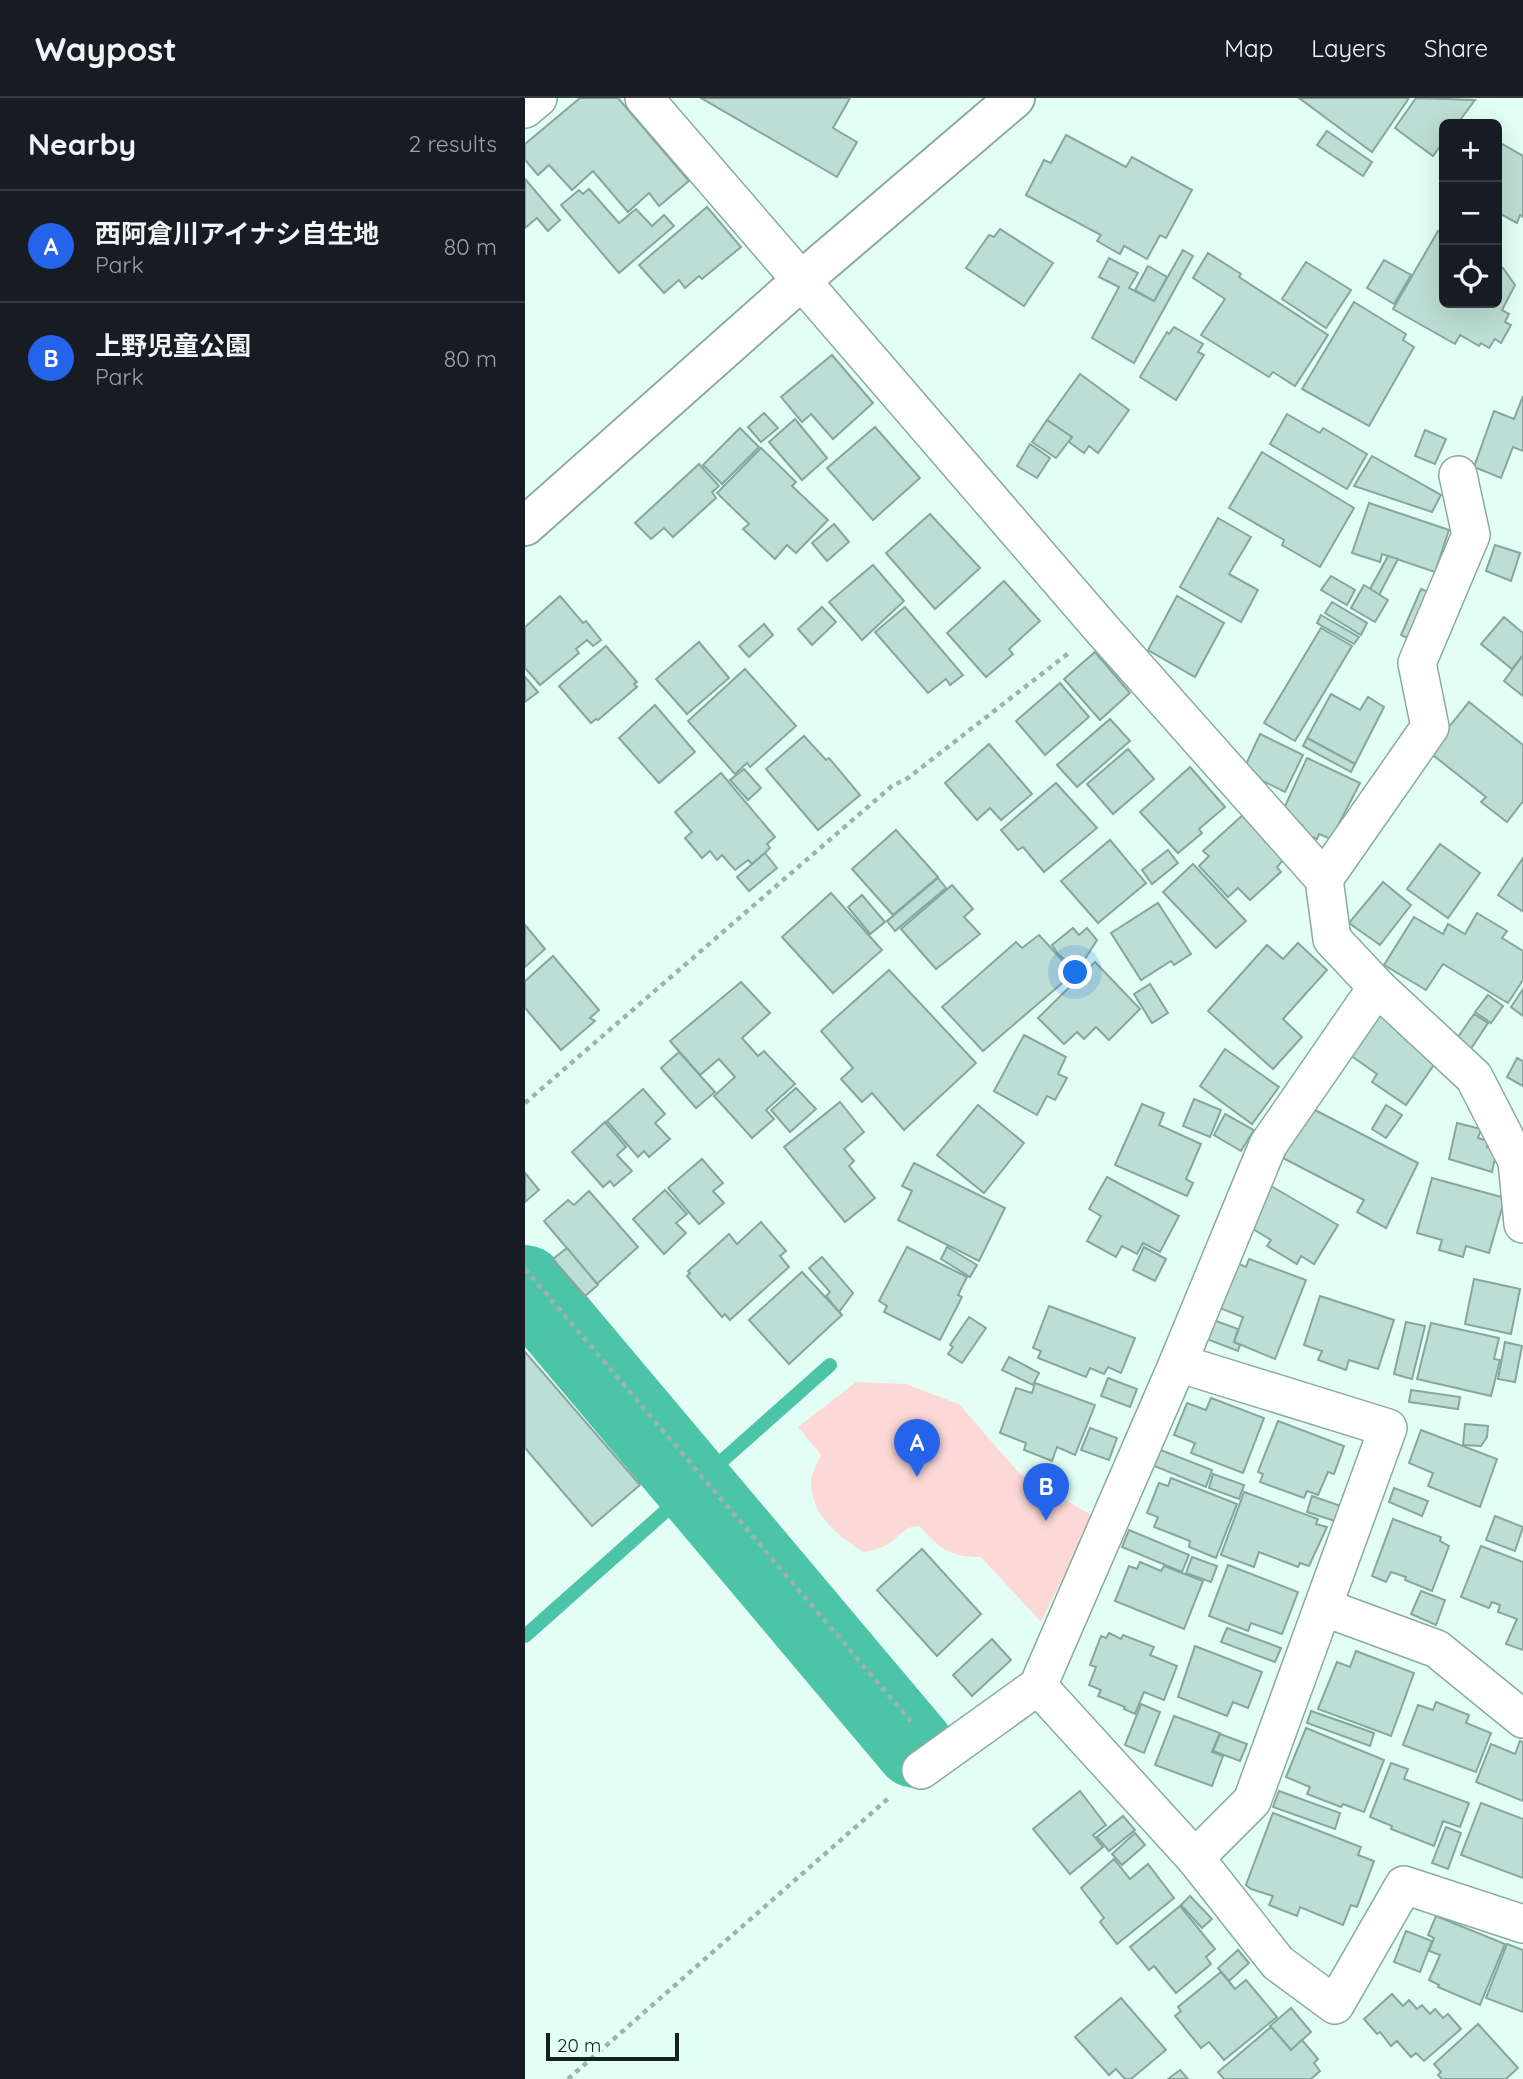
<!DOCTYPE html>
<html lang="en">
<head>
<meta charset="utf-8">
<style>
	body { margin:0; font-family:Quicksand,"Noto Sans JP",sans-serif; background:#20242c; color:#f1f3f6 }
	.controls { position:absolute; right:21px; top:21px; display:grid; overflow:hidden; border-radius:10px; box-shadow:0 7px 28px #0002 }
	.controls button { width:63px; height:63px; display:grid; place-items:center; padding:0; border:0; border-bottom:2px solid #363941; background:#171b24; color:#f1f3f6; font:35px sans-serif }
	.scale { position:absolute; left:21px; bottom:18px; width:133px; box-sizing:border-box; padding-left:7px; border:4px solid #15211e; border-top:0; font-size:19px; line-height:24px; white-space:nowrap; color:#15211e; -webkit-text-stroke:5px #e3fef5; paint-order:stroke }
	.you { position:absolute; left:551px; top:875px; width:24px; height:24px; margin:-18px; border:5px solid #fff; border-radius:50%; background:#1a73e8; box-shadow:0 0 0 10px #1a73e833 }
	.badge { display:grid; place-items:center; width:46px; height:46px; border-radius:50%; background:#2563eb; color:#fff; font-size:23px; font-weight:700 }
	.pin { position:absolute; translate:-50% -58px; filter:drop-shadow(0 2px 4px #0008) }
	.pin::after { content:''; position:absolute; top:37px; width:24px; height:21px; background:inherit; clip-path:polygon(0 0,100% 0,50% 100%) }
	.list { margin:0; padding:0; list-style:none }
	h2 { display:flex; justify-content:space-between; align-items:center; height:91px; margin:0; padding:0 28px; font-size:30px }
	h2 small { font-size:23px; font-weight:400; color:#9ea1a6 }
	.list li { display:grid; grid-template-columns:46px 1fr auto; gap:21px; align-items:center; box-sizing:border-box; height:112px; padding:0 28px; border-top:2px solid #363941 }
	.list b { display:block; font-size:26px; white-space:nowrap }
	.list p { margin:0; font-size:23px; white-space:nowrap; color:#9ea1a6 }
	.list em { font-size:23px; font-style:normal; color:#9ea1a6 }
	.icon { flex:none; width:38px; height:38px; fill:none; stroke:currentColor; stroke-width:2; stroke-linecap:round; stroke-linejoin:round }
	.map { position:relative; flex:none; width:998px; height:1981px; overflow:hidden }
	header { display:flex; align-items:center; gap:42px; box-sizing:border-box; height:98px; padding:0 35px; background:#171b24; border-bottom:2px solid #363941 }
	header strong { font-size:33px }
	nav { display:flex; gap:38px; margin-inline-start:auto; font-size:24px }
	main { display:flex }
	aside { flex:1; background:#171b24 }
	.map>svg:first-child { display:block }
</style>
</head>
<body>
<header>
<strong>Waypost</strong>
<nav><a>Map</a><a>Layers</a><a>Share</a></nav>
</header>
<main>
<aside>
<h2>Nearby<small>2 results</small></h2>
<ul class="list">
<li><span class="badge">A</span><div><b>西阿倉川アイナシ自生地</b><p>Park</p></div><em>80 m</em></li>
<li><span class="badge">B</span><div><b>上野児童公園</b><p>Park</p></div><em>80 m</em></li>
</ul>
</aside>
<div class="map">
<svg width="998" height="1981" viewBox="0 0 998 1981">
	<rect width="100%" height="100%" fill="#e3fef5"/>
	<path fill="#fcd9d7" d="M331,1284l50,2 53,20 61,70 73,42 -52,106 -60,-65c-32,0 -40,-8 -62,-31 -16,1 -17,8 -29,17 -8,5 -17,8 -27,9 -24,-16 -52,-36 -52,-70 0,-8 6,-19 10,-27l-23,-28z"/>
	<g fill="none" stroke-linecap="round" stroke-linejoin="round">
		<polyline stroke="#4bc4a8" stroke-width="14" points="0,1538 305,1267"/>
		<polyline stroke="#4bc4a8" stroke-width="80" points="0,1187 390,1650"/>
	</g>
	<g fill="#bdded4" stroke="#87a69d" stroke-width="2">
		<polygon points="55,0 93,0 164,83 134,108 124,95 103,114 68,73 47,92 24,67 13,77 0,62 0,46"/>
		<polygon points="176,0 325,0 308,30 332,44 312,79"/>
		<polygon points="774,0 884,0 847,54"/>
		<polygon points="891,0 950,2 932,26 919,26 919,43 908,58 870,30"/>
		<polygon points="802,33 847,64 838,78 792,47"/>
		<polygon points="541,37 601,69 607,59 667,92 641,140 635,137 622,161 599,148 595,156 572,143 576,137 501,97 519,62 526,65"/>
		<polygon points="972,43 998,58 998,119 995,117 992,125 972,114"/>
		<polygon points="0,81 35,122 23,133 12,120 0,130"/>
		<polygon points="64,91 94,125 111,111 127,128 139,117 149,128 94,175 36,107 54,92 58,96"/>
		<polygon points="182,109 216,149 177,181 174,178 160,190 154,182 139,195 114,167"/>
		<polygon points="475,131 528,165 499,208 441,170 464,137 469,139"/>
		<polygon points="913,133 919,136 919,205 972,205 972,167 978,170 990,187 977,212 984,216 980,224 986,227 976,245 970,241 964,250 956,245 954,248 935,237 930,246 868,211"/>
		<polygon points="658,152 668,158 609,265 567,240 594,189 574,179 584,160 613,175 604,190 629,203"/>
		<polygon points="683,155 716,176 714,179 803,237 770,288 748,274 744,279 676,237 700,201 668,180"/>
		<polygon points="859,162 886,177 869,206 842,190"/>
		<polygon points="781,164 826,192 801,230 757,201"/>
		<polygon points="623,168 642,179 629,203 610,192"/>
		<polygon points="829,204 881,236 878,242 889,249 844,328 777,291"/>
		<polygon points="649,229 678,246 673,254 679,257 651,302 615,279 642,234 644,236"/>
		<polygon points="307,257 348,305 308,341 286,316 277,324 256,299"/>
		<polygon points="555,276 604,312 573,355 564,348 559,355 544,344 547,339 522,322"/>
		<polygon points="998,298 998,353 988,349 976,380 949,369 969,313 989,321"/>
		<polygon points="239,315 253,330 236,344 223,329"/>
		<polygon points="762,316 795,335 798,330 842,356 822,391 745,346"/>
		<polygon points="270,321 302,360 277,382 244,344"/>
		<polygon points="522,322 547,339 531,360 507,344"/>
		<polygon points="350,329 395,380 348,422 302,370"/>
		<polygon points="215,330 234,349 197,386 178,367"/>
		<polygon points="900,332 921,341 910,366 890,358"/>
		<polygon points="505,346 525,360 512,380 492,368"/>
		<polygon points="236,350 271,384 267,388 303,422 271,455 262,447 250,461 218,431 224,426 192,395"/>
		<polygon points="737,354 829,410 795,469 757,447 759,442 704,410"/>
		<polygon points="847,358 916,397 907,414 829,388"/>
		<polygon points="174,366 194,388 187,394 191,400 148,439 139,430 126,441 110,425"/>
		<polygon points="844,405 924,432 910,474 857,456 855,464 827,455"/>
		<polygon points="405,416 455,470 410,511 361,455"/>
		<polygon points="693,420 726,439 704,476 733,492 716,524 655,489"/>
		<polygon points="309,426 324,444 302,463 287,445"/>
		<polygon points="970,447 995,455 986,483 961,473"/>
		<polygon points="863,458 873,461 854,497 845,491"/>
		<polygon points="348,467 379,503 337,542 304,504"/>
		<polygon points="806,478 830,492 822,507 796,492"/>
		<polygon points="479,483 515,523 484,551 488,556 461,579 422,535"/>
		<polygon points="839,487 863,502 850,524 826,510"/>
		<polygon points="896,491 909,496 889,543 876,537"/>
		<polygon points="35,498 58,525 61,523 76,542 68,548 62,542 51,551 54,555 15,587 0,570 0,529"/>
		<polygon points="652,498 699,525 670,579 623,552"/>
		<polygon points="807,504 842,525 836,537 800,515"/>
		<polygon points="297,509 311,524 287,547 273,531"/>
		<polygon points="380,509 438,577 425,587 421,581 403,595 350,534"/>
		<polygon points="796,517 834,539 829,546 792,525"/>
		<polygon points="979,519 998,535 998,557 987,571 956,546"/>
		<polygon points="239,526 248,537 224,559 214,548"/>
		<polygon points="796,530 827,548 770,643 739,625"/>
		<polygon points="174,544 204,580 162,616 131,581"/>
		<polygon points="81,548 112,584 109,586 112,589 73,622 71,621 66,625 34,588"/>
		<polygon points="570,554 605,595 575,622 539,581"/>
		<polygon points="998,557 998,598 979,583"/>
		<polygon points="220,571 271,628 225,669 222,665 210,676 163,623"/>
		<polygon points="0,579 13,594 0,604"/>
		<polygon points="535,585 564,619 520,657 491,623"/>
		<polygon points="806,596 835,612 843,599 859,609 830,666 782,640"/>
		<polygon points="944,604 998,647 998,703 982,724 956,704 961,699 904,654"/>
		<polygon points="130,607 170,654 134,685 94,640"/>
		<polygon points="585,621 605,643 552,689 532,667"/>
		<polygon points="735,636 778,657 760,694 718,673"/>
		<polygon points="279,638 301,662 304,660 335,697 293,732 241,671"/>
		<polygon points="782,640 830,666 826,674 778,648"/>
		<polygon points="464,646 507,696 476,722 465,710 452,722 420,685"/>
		<polygon points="603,651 629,681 588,716 562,686"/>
		<polygon points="782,660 835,685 806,741 794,736 792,741 773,733 777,727 756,717"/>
		<polygon points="665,669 700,709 674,731 677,735 653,755 615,714"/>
		<polygon points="219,671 236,690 223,702 205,682"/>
		<polygon points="196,675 250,739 242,746 245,750 240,755 227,766 223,762 210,772 197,757 192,762 185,753 177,760 160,740 167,734 150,714"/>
		<polygon points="531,685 572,730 519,774 498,749 493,752 476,732"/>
		<polygon points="719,716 760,760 752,769 756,774 725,802 713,790 703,799 674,768 684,758 678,753"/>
		<polygon points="371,732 413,779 368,817 327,771"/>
		<polygon points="585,742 621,785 573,825 536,783"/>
		<polygon points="915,746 955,775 923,820 882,791"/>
		<polygon points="643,752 653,765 627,786 617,772"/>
		<polygon points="240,755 252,770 224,793 212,779"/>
		<polygon points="998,760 998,811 997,813 973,797"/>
		<polygon points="668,766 721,823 691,850 638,794"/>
		<polygon points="413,780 421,790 370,833 362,823"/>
		<polygon points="858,784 886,807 855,847 824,825"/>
		<polygon points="427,787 448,811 439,819 455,836 411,871 376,831"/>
		<polygon points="306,795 357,852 308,895 257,839"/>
		<polygon points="337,797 360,824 345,836 323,809"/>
		<polygon points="633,805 666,856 649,867 646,863 616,882 586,835"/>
		<polygon points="952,815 982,833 977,840 998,853 998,882 983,905 918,866 901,892 859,867 889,819 918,836 923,826 940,836"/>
		<polygon points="0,827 20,851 0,869"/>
		<polygon points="548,830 554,837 562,830 572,842 553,872 533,856 527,847"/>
		<polygon points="514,837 549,875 458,953 417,909 491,844 497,850"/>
		<polygon points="773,845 802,872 758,921 777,939 748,971 683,913 742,847 758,861"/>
		<polygon points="28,858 74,912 65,920 70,923 36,952 0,910 0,883"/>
		<polygon points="570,864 615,911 584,942 571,929 559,941 552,934 539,946 513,920"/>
		<polygon points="364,872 451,965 379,1032 347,995 337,1004 316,981 328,970 296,933"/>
		<polygon points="216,884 245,915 217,940 233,958 239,953 270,986 241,1012 249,1021 227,1040 189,998 210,979 194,961 175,977 145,943"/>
		<polygon points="625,886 643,915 627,925 609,896"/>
		<polygon points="998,891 998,918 986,909"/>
		<polygon points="963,897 978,908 966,925 950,914"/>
		<polygon points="854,915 915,958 881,1007 847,984 852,976 825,957"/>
		<polygon points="949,916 963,925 945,952 931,942"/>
		<polygon points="499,937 541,959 533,976 542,980 530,1002 522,998 512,1017 469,993"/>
		<polygon points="700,951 754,989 727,1026 675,988"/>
		<polygon points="154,954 190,994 171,1010 136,970"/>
		<polygon points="992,960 998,963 998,988 982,979"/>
		<polygon points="271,990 291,1011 265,1034 246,1012"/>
		<polygon points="118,991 140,1016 130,1025 145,1041 124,1059 119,1053 113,1059 82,1023"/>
		<polygon points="669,1001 696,1012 685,1039 658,1028"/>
		<polygon points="315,1004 339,1034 319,1051 329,1063 324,1068 350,1100 320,1124 259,1049"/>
		<polygon points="617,1006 639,1015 634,1027 676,1046 661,1081 668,1085 662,1098 590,1067"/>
		<polygon points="453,1007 499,1045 459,1095 412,1057"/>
		<polygon points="861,1007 877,1017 861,1040 847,1031"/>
		<polygon points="784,1009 893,1065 861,1130 832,1114 839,1102 758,1060"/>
		<polygon points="700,1016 729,1032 716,1053 689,1037"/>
		<polygon points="80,1024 101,1049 92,1057 107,1073 89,1088 85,1083 78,1089 47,1054"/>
		<polygon points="932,1025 956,1031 953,1040 963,1043 962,1049 972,1051 967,1074 924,1061"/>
		<polygon points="177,1061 198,1085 188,1093 199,1105 174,1126 143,1090"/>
		<polygon points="389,1065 480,1110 454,1163 373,1122 387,1093 377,1088"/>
		<polygon points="0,1075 14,1092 0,1104"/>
		<polygon points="582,1079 654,1118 635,1154 618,1145 612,1156 597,1148 591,1159 562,1143 576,1118 564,1111"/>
		<polygon points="907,1080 980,1100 964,1155 941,1148 938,1159 914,1152 917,1142 892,1135"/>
		<polygon points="746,1088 813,1127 789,1166 776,1158 772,1166 742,1148 746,1142 723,1128"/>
		<polygon points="140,1092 162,1116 151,1125 161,1135 139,1156 108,1121"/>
		<polygon points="64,1093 113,1149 72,1186 19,1123 43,1102 49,1107"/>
		<polygon points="236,1124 261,1153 255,1158 264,1169 205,1222 200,1216 197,1219 162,1178 165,1175 163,1173 204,1136 212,1146"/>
		<polygon points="382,1149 442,1179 433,1197 437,1199 415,1242 359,1214 362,1208 354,1203"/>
		<polygon points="422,1149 452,1167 445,1179 416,1161"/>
		<polygon points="619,1149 641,1161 630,1183 608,1172"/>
		<polygon points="42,1150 73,1187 60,1198 28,1161"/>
		<polygon points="297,1159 328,1195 314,1214 301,1198 305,1194 284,1170"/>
		<polygon points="724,1161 781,1182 750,1261 709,1244 718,1219 692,1209 709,1164 721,1169"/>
		<polygon points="277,1174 317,1217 264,1266 224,1222"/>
		<polygon points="949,1181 995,1191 986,1236 940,1226"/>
		<polygon points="795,1198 869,1222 853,1271 824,1262 821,1272 793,1262 797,1253 779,1247"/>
		<polygon points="524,1208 610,1240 596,1275 583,1269 579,1276 565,1270 561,1279 513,1260 516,1253 508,1250"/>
		<polygon points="444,1219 461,1230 437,1265 423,1256 428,1249 425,1247"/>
		<polygon points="686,1221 713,1231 709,1244 715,1247 713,1253 679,1240"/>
		<polygon points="881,1224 900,1228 887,1281 869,1276"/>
		<polygon points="906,1225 974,1240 969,1261 975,1262 966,1298 892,1281"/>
		<polygon points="980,1244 997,1248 990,1284 973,1281"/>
		<polygon points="0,1254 115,1387 67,1428 0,1350"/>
		<polygon points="484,1259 514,1275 508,1287 477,1272"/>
		<polygon points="583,1280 612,1291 605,1309 576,1298"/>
		<polygon points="510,1285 570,1307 550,1357 532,1349 527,1363 499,1352 501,1345 475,1335 491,1290 507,1295"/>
		<polygon points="886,1292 935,1299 933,1311 884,1304"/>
		<polygon points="686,1300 739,1320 718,1375 666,1355 670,1345 649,1337 662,1305 681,1312"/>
		<polygon points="753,1323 819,1348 809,1376 803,1374 793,1397 782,1393 779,1400 735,1384 738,1376 733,1374"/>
		<polygon points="940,1326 963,1328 962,1339 956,1348 938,1347"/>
		<polygon points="565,1330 592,1340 584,1362 556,1352"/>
		<polygon points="896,1332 972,1361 955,1409 903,1388 908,1375 884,1365"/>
		<polygon points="633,1351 687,1372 681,1389 627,1367"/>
		<polygon points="688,1376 719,1387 714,1401 684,1390"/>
		<polygon points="646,1380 712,1406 691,1460 664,1449 665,1443 629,1429 633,1419 622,1415 634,1385 643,1388"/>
		<polygon points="869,1390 903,1403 897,1418 864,1404"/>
		<polygon points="719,1394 793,1421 791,1426 802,1429 784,1468 775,1465 773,1469 734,1454 729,1469 696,1457"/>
		<polygon points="787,1398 816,1408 810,1423 782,1414"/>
		<polygon points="970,1418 998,1429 990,1453 961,1442"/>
		<polygon points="868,1421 916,1439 915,1443 924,1448 907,1493 880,1482 881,1479 866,1474 861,1484 847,1478"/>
		<polygon points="604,1432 664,1457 657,1474 597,1449"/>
		<polygon points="956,1448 998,1464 998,1552 981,1546 992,1521 973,1514 975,1507 967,1504 964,1510 936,1499"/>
		<polygon points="397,1451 456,1516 412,1558 352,1492"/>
		<polygon points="667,1459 692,1468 686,1484 661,1475"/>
		<polygon points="615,1464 636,1473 639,1468 678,1483 659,1531 590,1503 604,1468 612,1471"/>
		<polygon points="703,1467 773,1494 757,1536 726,1525 723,1533 684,1518"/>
		<polygon points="896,1493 920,1502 911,1527 886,1516"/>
		<polygon points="702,1530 756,1550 750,1564 696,1544"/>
		<polygon points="584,1535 596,1541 598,1537 629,1549 625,1557 652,1568 639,1602 619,1594 610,1616 599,1611 600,1609 573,1598 576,1592 564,1587 571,1569 565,1567 576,1538 581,1540"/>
		<polygon points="467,1541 486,1562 447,1598 428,1577"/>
		<polygon points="670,1548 737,1574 723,1610 708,1604 702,1618 653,1599"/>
		<polygon points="831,1553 889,1575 866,1638 793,1611 812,1564 825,1569"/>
		<polygon points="911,1604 944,1617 941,1625 966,1635 951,1674 878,1647 893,1607 908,1612"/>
		<polygon points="616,1606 635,1614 619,1655 600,1647"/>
		<polygon points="786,1613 849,1635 845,1648 782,1625"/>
		<polygon points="649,1618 695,1635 687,1654 698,1658 687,1688 630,1667"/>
		<polygon points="781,1630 859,1662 839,1714 818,1706 816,1709 782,1696 785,1689 761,1679"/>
		<polygon points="695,1636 722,1646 715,1663 688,1653"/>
		<polygon points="995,1643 998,1644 998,1703 951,1684 966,1646 990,1656"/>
		<polygon points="866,1665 883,1671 879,1681 944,1705 935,1729 918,1723 909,1748 866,1731 867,1728 845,1719"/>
		<polygon points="555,1693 581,1727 568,1737 578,1749 545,1776 508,1731"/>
		<polygon points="754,1693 815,1715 810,1731 748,1709"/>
		<polygon points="956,1705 998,1721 998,1780 936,1757"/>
		<polygon points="748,1715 836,1749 833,1757 849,1763 832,1809 826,1807 818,1827 775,1809 772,1818 744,1807 748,1798 726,1791 721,1787"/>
		<polygon points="598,1718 610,1732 584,1753 572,1739"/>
		<polygon points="921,1729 936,1735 923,1771 907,1765"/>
		<polygon points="610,1735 620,1747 597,1767 587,1756"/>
		<polygon points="589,1761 605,1781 623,1766 649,1800 592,1846 575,1824 579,1820 556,1790"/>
		<polygon points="665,1798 687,1821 677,1830 656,1807"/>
		<polygon points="655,1808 690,1851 681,1859 686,1866 651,1895 629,1868 624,1872 605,1849"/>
		<polygon points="911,1818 980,1846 955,1907 913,1889 914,1887 904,1882 915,1857 904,1853 909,1840 903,1837"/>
		<polygon points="881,1833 907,1843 895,1874 869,1864"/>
		<polygon points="982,1846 998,1852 998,1914 961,1900"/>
		<polygon points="713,1852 724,1865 704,1883 693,1870"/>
		<polygon points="696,1874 710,1891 721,1882 752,1919 699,1962 684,1944 676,1950 650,1918 656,1913 653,1909"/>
		<polygon points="867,1896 878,1908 884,1902 892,1911 897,1907 905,1916 910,1911 918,1920 923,1916 936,1931 899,1963 891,1955 886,1959 872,1943 866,1948 855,1934 852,1936 839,1921"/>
		<polygon points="596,1900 641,1952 606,1981 600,1981 591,1971 584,1977 550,1939"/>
		<polygon points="766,1910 786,1934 766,1952 745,1928"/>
		<polygon points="953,1926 993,1970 981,1981 917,1981 913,1977 916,1974 909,1966"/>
		<polygon points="746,1929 766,1952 777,1942 793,1961 789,1965 795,1973 786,1981 699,1981 693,1974"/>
		<polygon points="655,1972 663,1981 643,1981"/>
	</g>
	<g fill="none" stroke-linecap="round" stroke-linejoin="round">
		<g stroke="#8baaa1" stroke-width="40">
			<g id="street">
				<polyline points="119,0 576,530 799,781 807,841 852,889 949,979 992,1063 998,1126"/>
				<polyline points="0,11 13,0"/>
				<polyline points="799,781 905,629 892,565 946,437 933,377"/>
				<polyline points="798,1509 912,1551 998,1621"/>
				<polyline points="513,1588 670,1760 727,1703 863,1330 653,1265"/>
				<polyline points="396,1672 513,1588 653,1265 743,1047 852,889"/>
				<polyline points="670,1760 753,1865 810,1907 879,1787 998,1826"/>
			</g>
		</g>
		<g stroke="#8baaa1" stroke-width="42">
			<polyline id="secondary" points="0,428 277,182 490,0"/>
		</g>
		<g stroke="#9db3ac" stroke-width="4.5" stroke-dasharray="5 5" stroke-linecap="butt">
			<polyline points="0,1005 367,688 383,680 545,554"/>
			<polyline points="0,1171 388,1626"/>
			<polyline points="43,1981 366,1698"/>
		</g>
		<use href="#street" stroke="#fff" stroke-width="37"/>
		<use href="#secondary" stroke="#fff" stroke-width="38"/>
	</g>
</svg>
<div class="controls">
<button>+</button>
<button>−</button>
<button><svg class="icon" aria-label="locate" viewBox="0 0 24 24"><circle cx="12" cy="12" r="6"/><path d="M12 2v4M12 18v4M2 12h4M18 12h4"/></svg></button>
</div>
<div class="scale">20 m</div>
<div class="you"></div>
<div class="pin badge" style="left:392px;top:1379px">A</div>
<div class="pin badge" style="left:521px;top:1423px">B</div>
</div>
</main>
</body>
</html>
